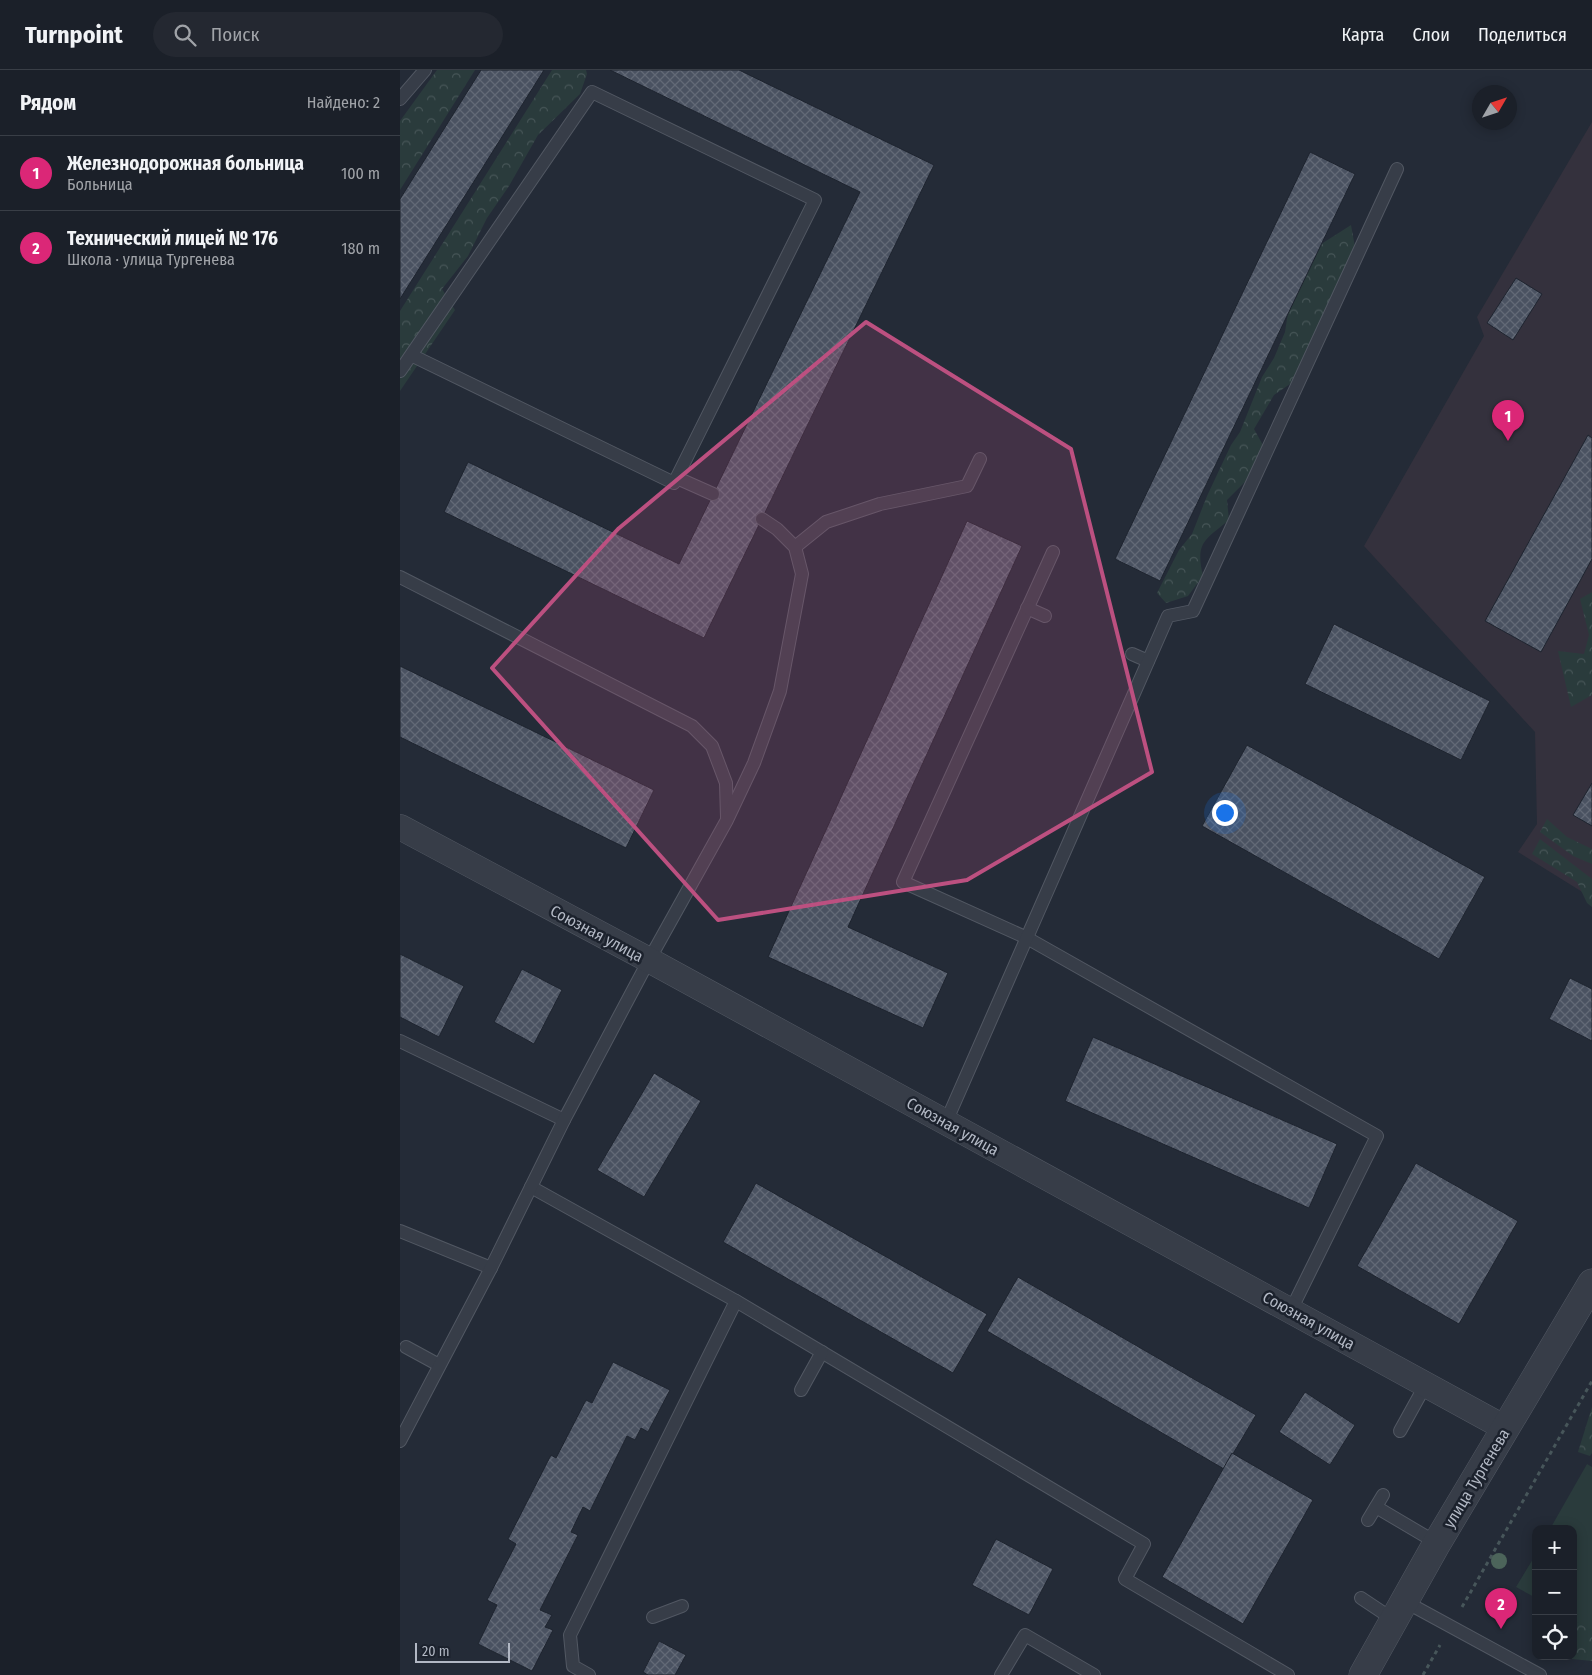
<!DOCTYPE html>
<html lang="ru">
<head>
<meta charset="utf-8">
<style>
	body { margin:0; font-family:"Fira Sans Condensed",sans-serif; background:#242831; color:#f1f3f6 }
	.controls { position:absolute; right:15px; bottom:15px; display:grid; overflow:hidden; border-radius:10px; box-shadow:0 2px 12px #0003 }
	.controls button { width:45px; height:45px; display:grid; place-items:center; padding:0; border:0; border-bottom:1px solid #393e46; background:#1b2029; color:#f1f3f6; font:25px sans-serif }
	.compass { position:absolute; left:1072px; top:15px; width:45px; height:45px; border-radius:50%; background:#1b2029; box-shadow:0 2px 12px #0003; rotate:51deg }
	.scale { position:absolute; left:15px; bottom:12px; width:95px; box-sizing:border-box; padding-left:5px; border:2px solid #b2b8c4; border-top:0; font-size:14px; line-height:18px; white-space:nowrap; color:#b2b8c4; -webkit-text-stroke:4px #1c222d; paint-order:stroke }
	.you { position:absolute; left:824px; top:742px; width:18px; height:18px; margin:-12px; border:4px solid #fff; border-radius:50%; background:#1a73e8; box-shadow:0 0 0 8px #1a73e833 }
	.badge { display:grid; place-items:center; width:32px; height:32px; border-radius:50%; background:#db2777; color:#fff; font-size:16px; font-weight:700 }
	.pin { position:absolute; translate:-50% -41px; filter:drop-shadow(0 1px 2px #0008) }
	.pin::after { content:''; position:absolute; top:26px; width:18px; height:15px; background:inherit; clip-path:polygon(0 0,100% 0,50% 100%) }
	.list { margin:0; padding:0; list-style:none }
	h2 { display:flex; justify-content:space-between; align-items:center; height:65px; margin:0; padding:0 20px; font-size:21px }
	h2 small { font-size:16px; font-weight:400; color:#a0a3a8 }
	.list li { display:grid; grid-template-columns:32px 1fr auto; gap:15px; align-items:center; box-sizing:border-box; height:75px; padding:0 20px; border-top:1px solid #393e46 }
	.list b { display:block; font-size:19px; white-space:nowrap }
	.list p { margin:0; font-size:16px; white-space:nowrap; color:#a0a3a8 }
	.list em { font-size:16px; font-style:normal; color:#a0a3a8 }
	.icon { flex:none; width:28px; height:28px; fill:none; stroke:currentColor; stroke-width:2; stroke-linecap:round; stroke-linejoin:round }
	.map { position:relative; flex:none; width:1192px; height:1605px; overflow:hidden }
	header { display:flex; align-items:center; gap:30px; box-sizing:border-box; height:70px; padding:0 25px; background:#1b2029; border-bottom:1px solid #393e46 }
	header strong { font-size:24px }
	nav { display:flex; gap:28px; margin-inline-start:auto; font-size:18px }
	.search { width:350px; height:45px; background:#242831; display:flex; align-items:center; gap:12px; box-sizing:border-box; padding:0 18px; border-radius:28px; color:#a0a3a8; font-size:19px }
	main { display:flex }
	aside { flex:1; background:#1b2029 }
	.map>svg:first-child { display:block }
</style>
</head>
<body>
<header>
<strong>Turnpoint</strong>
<div class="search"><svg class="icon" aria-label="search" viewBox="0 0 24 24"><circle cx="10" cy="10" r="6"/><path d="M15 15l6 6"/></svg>Поиск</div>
<nav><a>Карта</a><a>Слои</a><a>Поделиться</a></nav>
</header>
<main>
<aside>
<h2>Рядом<small>Найдено: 2</small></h2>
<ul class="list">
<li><span class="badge">1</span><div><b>Железнодорожная больница</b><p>Больница</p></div><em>100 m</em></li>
<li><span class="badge">2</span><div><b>Технический лицей № 176</b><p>Школа · улица Тургенева</p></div><em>180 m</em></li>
</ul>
</aside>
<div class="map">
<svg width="1192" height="1605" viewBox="0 0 1192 1605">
	<defs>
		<pattern id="forest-crowns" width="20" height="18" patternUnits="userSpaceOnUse" patternTransform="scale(1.25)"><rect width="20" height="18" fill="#2a3b3c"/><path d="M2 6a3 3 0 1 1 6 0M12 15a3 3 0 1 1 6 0" fill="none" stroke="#465557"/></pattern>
		<pattern id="building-cross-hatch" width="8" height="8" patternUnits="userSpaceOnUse" patternTransform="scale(1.25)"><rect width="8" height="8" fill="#4a5261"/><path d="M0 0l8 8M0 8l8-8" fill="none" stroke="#626976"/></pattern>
	</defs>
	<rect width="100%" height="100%" fill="#242b37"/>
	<polygon fill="#34313d" points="1192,52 1192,828 1118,782 1137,754 1135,662 964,476 1084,266 1077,247"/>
	<g fill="url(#forest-crowns)">
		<polygon points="37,0 75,0 0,120 0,51"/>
		<polygon points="152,0 186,0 187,4 180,24 138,65 109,116 87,148 68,186 42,219 55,240 0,321 0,241"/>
		<path d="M951,155l4,22 -62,135 -19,13 -20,34 10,18 -15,31 -22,22 2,20c-24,20 -34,22 -26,56l-15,20 -22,7 -9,-10 22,-43 13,-16 15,-38 24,-51 9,-13 22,-55 12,-19 11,-26 7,-46 23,-38z"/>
		<polygon points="1192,522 1192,625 1171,637 1158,581 1184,584 1189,565 1180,529"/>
		<polygon points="1147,749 1167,767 1192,779 1192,794 1173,786 1140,762"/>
		<polygon points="1140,769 1192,809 1192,837 1187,833 1177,812 1132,784"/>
		<polygon points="1192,1337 1192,1383 1190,1386 1178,1382"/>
		<polygon points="1192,1535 1192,1591 1172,1589 1173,1549"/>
	</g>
	<g fill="#2a3b3c">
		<polygon points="1187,1394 1192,1397 1192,1561 1173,1550 1173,1459 1150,1459"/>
		<polygon points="1136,1484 1136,1528 1116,1517"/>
	</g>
	<g fill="url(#building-cross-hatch)" stroke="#1e242f">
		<polygon points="81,0 144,0 0,229 0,129"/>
		<polygon points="210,0 339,0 534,95 304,568 44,442 68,392 279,494 460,122"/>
		<polygon points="910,82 955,104 760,511 715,489"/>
		<polygon points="1116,208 1142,224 1113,270 1087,253"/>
		<polygon points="1188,365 1192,368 1192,489 1141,582 1085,551"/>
		<polygon points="567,451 622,476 448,857 548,903 523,958 368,887"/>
		<polygon points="934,554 1090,631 1061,690 905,614"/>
		<polygon points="0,596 254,720 226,778 0,667"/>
		<polygon points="847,675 1085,807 1039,889 802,756"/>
		<polygon points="1192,713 1192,756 1173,745"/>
		<polygon points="0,884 64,916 39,967 0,947"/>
		<polygon points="122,899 162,920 134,974 94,952"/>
		<polygon points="1170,908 1192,919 1192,971 1149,949"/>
		<polygon points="693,967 937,1074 909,1138 665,1031"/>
		<polygon points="254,1003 301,1031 244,1127 197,1100"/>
		<polygon points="1016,1093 1118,1151 1059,1254 957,1196"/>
		<polygon points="356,1113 587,1244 553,1303 323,1172"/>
		<polygon points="618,1207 856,1345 824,1399 587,1261"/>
		<polygon points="213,1292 270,1320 248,1362 241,1358 235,1370 227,1366 190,1441 183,1437 171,1462 178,1465 140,1540 152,1545 145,1557 153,1560 132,1601 78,1574 97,1535 87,1530 116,1474 108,1469 151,1385 156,1388 186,1330 192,1333"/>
		<polygon points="905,1322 955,1355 930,1395 879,1362"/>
		<polygon points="832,1383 913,1430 843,1554 762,1507"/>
		<polygon points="596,1469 653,1499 629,1545 572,1515"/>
		<polygon points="259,1571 286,1585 275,1605 248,1605 243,1602"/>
	</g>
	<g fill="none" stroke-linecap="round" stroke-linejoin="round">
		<g stroke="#525863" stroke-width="14">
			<g id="service">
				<polyline points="0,29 25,0"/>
				<polyline points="0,301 11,285 274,413 415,130 192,22 11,285"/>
				<polyline points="277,408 313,424"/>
				<polyline points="395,477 426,452 480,434 567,416 580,389"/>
				<polyline points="653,482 503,812 627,868 977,1066 891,1240"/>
				<polyline points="0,507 292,656 312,676 326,713 327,747"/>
				<polyline points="627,538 645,546"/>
				<polyline points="732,584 748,591"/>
				<polyline points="0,971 164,1050"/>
				<polyline points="546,1052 768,546 793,541 997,99"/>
				<polyline points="131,1117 336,1231 744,1474 725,1509 888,1605"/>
				<polyline points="0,1161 91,1198"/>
				<polyline points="6,1277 39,1295"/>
				<polyline points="401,1320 422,1282"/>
				<polyline points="1000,1361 1026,1314"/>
				<polyline points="0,1371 91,1198 164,1050 249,890 327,750 354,693 380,621 402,504 395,477 377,459 362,449"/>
				<polyline points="976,1437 1037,1473"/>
				<polyline points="968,1450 983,1425"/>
				<polyline points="961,1528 994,1550"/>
				<polyline points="1004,1531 1140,1605"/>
				<polyline points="253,1547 282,1536"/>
				<polyline points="189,1605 173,1596 170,1565 336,1231"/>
				<polyline points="601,1605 625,1565 694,1605"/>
			</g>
		</g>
		<g stroke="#525863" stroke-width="26">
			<polyline id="minor" points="0,757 249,890 1105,1358"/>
		</g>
		<g stroke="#525863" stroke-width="29">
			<polyline id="tertiary" points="963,1605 1037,1473 1192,1213"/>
		</g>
		<g stroke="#47565a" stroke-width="3" stroke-dasharray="4 4" stroke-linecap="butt">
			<polyline points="1062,1537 1192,1311"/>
			<polyline points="1023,1605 1040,1575"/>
		</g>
		<use href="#service" stroke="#373d48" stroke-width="12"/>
		<use href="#minor" stroke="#373d48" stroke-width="25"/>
		<use href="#tertiary" stroke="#373d48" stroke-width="28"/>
	</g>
	<circle fill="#4c645a" cx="1099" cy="1491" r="8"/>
	<path fill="#bc5080" fill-opacity="0.2" stroke="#bc5080" stroke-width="4" stroke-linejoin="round" d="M466,252l205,127 81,323 -185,108 -249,40 -226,-252 126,-139z"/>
	<g text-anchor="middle" stroke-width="5" stroke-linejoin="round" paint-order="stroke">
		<g font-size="16" fill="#b2b8c4" stroke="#1c222d">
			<text transform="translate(197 863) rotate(28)" y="6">Союзная улица</text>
			<text transform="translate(553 1056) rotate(29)" y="6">Союзная улица</text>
			<text transform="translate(909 1250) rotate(29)" y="6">Союзная улица</text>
			<text transform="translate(1076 1408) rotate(-59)" y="6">улица Тургенева</text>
		</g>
	</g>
</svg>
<div class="controls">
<button>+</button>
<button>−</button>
<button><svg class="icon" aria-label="locate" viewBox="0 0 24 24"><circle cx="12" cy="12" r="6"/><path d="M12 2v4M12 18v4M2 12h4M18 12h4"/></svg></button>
</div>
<svg class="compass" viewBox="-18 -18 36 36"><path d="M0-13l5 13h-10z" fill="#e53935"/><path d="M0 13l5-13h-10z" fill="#a0a3a8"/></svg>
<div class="scale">20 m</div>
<div class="you"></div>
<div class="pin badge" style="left:1108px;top:371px">1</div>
<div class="pin badge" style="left:1101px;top:1559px">2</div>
</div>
</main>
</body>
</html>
